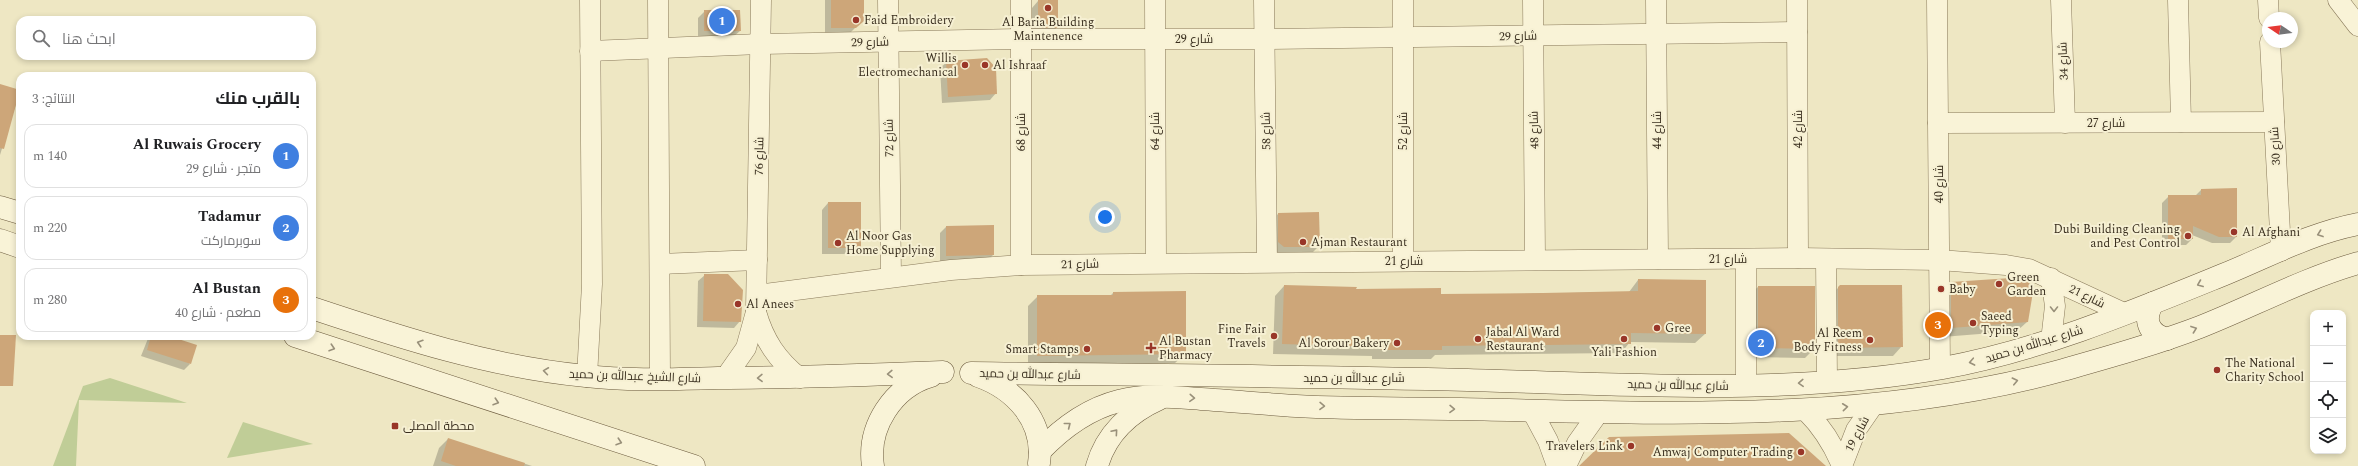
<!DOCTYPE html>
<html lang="ar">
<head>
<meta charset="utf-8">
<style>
	body { margin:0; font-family:Spectral,Cairo,serif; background:#f2f2f2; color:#202124; direction:rtl }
	.controls { position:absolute; right:12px; bottom:12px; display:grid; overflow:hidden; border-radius:8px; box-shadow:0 2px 6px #0003 }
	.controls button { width:36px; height:36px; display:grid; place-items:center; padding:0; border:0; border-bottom:1px solid #e0e0e0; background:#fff; color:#202124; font:20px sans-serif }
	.compass { position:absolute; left:2262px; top:12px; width:36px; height:36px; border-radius:50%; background:#fff; box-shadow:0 2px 6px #0003; rotate:283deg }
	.you { position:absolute; left:1105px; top:217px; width:14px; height:14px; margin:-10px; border:3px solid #fff; border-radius:50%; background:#1a73e8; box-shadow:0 0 0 6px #1a73e833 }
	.badge { display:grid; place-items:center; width:26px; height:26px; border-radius:50%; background:#993629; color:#fff; font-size:13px; font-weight:700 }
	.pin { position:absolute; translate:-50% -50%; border:2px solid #fff; box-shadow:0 1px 4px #0006 }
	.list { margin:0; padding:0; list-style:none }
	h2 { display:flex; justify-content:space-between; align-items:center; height:52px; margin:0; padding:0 16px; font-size:17px }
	h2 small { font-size:13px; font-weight:400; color:#757577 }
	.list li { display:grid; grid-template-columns:26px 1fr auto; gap:12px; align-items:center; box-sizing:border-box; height:64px; margin:0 8px 8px; padding:0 8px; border:1px solid #e0e0e0; border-radius:12px }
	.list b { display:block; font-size:15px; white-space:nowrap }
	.list p { margin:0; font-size:13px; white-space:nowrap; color:#757577 }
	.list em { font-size:13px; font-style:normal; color:#757577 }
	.icon { flex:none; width:22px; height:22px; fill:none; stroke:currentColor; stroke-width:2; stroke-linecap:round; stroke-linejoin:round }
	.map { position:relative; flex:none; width:2358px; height:466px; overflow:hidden; direction:ltr }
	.search { position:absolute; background:#fff; box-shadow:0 2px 6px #0003; left:16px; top:16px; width:300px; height:44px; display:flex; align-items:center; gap:10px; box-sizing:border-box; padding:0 14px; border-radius:12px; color:#757577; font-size:15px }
	.panel { position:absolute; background:#fff; box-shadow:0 2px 6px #0003; left:16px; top:72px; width:300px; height:268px; border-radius:12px; direction:rtl }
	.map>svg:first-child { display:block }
</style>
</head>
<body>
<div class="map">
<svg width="2358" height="466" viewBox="0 0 2358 466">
	<rect width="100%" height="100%" fill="#eee7c3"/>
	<g fill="#c0cd97">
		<polygon points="110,378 187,403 79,400 76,466 53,466 83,386"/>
		<polygon points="243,422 313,444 227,458"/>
	</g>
	<g fill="#0003">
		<polygon points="825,0 863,0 856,27 849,34 825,34"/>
		<polygon points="1038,1 1057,27 1051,34 1032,34 1032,8"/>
		<polygon points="705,11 740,31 733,37 698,37 698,18"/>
		<polygon points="947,62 996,93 990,100 942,103 940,68"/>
		<polygon points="0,85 20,91 0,155"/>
		<polygon points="2201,190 2236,237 2230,243 2212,243 2192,235 2192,239 2186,245 2162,245 2162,203 2169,196 2195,196"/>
		<polygon points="828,203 860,247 853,254 822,254 822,210"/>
		<polygon points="1278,214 1319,246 1312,253 1277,253 1272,248 1272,220"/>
		<polygon points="946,227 993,255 987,261 940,262 940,233"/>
		<polygon points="705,275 740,321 734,328 697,327 698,281"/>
		<polygon points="1638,280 1705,334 1695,343 1630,342 1621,353 1435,355 1431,359 1372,359 1372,356 1273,354 1275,296 1284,286 1355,288 1355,290 1440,295 1629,292"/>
		<polygon points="1951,283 2027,322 2017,331 1942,337 1942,292"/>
		<polygon points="1758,287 1814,287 1814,349 1805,358 1748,357 1748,296"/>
		<polygon points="1838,288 1902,346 1893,356 1829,356 1829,297"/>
		<polygon points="1113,293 1185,354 1175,363 1028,365 1028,306 1038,296 1110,296"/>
		<polygon points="149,336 165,336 190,364 184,370 141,356"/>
		<polygon points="448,439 532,466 433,466 439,448"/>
	</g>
	<g fill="#cda679">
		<polygon points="831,0 864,0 864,21 856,28 831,28"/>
		<rect x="1038" y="0" width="20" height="28"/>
		<polygon points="704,10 740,10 741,31 704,31"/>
		<polygon points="987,58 996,68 997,94 948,97 946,61"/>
		<polygon points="0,84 20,90 4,149 0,148"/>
		<polygon points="2237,188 2237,237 2219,237 2193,226 2193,239 2168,239 2168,195 2201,195 2201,189"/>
		<rect x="828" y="202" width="33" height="46"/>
		<polygon points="1319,212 1320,247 1284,247 1278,242 1278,213"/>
		<polygon points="994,225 994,255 946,256 946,226"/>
		<polygon points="704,274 728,274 743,290 741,322 703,321"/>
		<polygon points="2011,278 2026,280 2031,285 2033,292 2028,322 1951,328 1951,282"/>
		<polygon points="1638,279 1706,280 1706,334 1631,333 1631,344 1442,346 1442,350 1381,350 1381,347 1282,344 1284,285 1357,287 1356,289 1441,288 1441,294 1543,293 1638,291"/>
		<polygon points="1840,285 1902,285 1903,347 1838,348 1838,287"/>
		<polygon points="1758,286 1815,286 1815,349 1758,348"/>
		<polygon points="1186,291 1186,354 1037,356 1037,295 1113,295 1113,292"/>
		<polygon points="0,335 16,335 13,386 0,386"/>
		<polygon points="151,336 169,336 197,345 191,364 147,350"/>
		<polygon points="1789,433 1826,466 1579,466 1609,437"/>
		<polygon points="448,438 525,463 524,466 456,466 441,461"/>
	</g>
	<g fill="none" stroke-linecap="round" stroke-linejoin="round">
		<g stroke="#89795a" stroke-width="21">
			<g id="street">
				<polyline points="658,0 660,379"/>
				<polyline points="888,0 891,277"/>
				<polyline points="1021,0 1021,265"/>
				<polyline points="1155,0 1156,263"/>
				<polyline points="1264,0 1267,262"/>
				<polyline points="1403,0 1403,261"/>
				<polyline points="1533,0 1535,260"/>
				<polyline points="1656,0 1658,259"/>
				<polyline points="1797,0 1798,258"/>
				<polyline points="1937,0 1940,368"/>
				<polyline points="2061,0 2065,123"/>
				<polyline points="2178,0 2181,122"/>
				<polyline points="2268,0 2269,18"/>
				<polyline points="2338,0 2358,26"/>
				<polyline points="2270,42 2281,251"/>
				<polyline points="590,51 760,44 1021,39 1264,39 1797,32"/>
				<polyline points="1938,123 2274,122"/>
				<polyline points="1746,259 1746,386"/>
				<polyline points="1826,259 1827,381"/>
				<polyline points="660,264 757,260"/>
				<polyline points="2051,278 2055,306 2051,341"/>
				<polyline points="757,295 951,270 1021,265 1798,258 1939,260 2006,265 2029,269 2124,313"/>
				<path d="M756,312c8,28 21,48 44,66"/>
				<polyline points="587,377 592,284 590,0"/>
				<polyline points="725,378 746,348 756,312 761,0"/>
				<polyline points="1532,411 1548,441 1557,466"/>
				<path d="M1806,411c17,17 27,33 36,55"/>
				<polyline points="1566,466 1577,443 1599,412"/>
				<polyline points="1842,466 1856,430 1874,404"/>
			</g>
		</g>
		<g stroke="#6b5a3d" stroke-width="23">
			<g id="secondary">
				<polyline points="0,207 20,213"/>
				<polyline points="0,240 20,247"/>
				<path d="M2153,303c-10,16 -5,31 14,36"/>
				<path d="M312,308c90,30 179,59 274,68 43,5 88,3 132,2 75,0 150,-3 225,-6"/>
				<polyline points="295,336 694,466"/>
				<path d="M971,373c166,2 332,3 497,7 158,4 319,16 475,-12 98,-18 191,-57 282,-94 44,-18 86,-41 133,-50"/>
				<path d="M978,376c37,13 67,45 61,87"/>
				<path d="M1040,451c22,-23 47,-42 79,-50 27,-7 54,-4 82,-2 31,2 63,5 95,7 54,3 109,2 164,3 201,4 407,15 603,-39 46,-13 93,-26 137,-43 53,-21 103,-48 158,-64"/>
				<path d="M873,466c-6,-39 20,-79 58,-90"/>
				<path d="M1097,466c9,-32 33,-54 62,-67"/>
			</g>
		</g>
		<use href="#street" stroke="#f9f3d7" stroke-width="20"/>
		<use href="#secondary" stroke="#f9f3d7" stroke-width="22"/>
	</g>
	<defs><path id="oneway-chevron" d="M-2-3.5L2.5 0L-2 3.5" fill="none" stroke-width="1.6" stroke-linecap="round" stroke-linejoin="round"/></defs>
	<g stroke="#99907a">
		<use href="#oneway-chevron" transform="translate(2320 234) rotate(160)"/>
		<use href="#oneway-chevron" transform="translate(2200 284) rotate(158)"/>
		<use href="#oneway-chevron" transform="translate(2054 309) rotate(90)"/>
		<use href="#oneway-chevron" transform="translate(2194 329) rotate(-20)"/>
		<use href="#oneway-chevron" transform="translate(420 343) rotate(-163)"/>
		<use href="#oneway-chevron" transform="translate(332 348) rotate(18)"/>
		<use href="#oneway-chevron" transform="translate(1972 362) rotate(169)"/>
		<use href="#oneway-chevron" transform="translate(546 371) rotate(-172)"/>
		<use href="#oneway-chevron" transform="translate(890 374) rotate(178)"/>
		<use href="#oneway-chevron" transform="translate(760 378) rotate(179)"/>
		<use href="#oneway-chevron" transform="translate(2015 381) rotate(-13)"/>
		<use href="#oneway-chevron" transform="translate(1801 383) rotate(177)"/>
		<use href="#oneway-chevron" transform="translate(1192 398) rotate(4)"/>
		<use href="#oneway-chevron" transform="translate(496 402) rotate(18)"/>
		<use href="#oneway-chevron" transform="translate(1322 406) rotate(1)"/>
		<use href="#oneway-chevron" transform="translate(1845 407) rotate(-6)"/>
		<use href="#oneway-chevron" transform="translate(1452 409) rotate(1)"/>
		<use href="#oneway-chevron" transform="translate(1068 425) rotate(-38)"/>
		<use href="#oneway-chevron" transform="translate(1115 432) rotate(-49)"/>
		<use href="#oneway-chevron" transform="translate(619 442) rotate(18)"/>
	</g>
	<g fill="#993629" stroke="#f6f0d3" stroke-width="1.5">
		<circle cx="1048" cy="8" r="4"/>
		<circle cx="856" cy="20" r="4"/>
		<circle cx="965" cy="65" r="4"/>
		<circle cx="985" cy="65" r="4"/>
		<circle cx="2234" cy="232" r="4"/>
		<circle cx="2188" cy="236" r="4"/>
		<circle cx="1303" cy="242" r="4"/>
		<circle cx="838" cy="243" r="4"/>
		<circle cx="1999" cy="284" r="4"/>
		<circle cx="1941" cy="289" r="4"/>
		<circle cx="738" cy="304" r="4"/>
		<circle cx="1973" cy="323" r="4"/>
		<circle cx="1657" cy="328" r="4"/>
		<circle cx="1274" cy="336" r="4"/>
		<circle cx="1478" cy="339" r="4"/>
		<circle cx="1624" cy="339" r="4"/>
		<circle cx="1870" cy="340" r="4"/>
		<circle cx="1397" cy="343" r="4"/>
		<path d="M1149 342h4v4h4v4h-4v4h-4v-4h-4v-4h4z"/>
		<circle cx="1087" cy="349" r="4"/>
		<circle cx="2217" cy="370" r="4"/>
		<rect x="391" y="422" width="8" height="8" rx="2"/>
		<circle cx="1631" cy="446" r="4"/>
		<circle cx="1801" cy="452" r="4"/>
	</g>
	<g text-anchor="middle" stroke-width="4" stroke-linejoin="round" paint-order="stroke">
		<g font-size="12" fill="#392e1e" stroke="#f6f0d3" text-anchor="start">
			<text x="864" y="24">Faid Embroidery</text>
			<text x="1048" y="26" text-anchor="middle">Al Baria Building<tspan x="1048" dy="14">Maintenence</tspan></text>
			<text x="957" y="62" text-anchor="end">Willis<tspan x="957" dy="14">Electromechanical</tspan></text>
			<text x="993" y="69">Al Ishraaf</text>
			<text x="2180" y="233" text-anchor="end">Dubi Building Cleaning<tspan x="2180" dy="14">and Pest Control</tspan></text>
			<text x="2242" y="236">Al Afghani</text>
			<text x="846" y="240">Al Noor Gas<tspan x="846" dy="14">Home Supplying</tspan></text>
			<text x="1311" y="246">Ajman Restaurant</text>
			<text x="2007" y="281">Green<tspan x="2007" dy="14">Garden</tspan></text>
			<text x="1949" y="293">Baby</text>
			<text x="746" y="308">Al Anees</text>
			<text x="1981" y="320">Saeed<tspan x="1981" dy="14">Typing</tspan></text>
			<text x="1665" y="332">Gree</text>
			<text x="1266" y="333" text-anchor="end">Fine Fair<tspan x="1266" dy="14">Travels</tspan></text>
			<text x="1486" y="336">Jabal Al Ward<tspan x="1486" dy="14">Restaurant</tspan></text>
			<text x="1862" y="337" text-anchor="end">Al Reem<tspan x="1862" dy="14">Body Fitness</tspan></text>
			<text x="1159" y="345">Al Bustan<tspan x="1159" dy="14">Pharmacy</tspan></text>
			<text x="1389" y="347" text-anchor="end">Al Sorour Bakery</text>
			<text x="1079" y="353" text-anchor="end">Smart Stamps</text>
			<text x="1624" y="356" text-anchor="middle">Yali Fashion</text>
			<text x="2225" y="367">The National<tspan x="2225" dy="14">Charity School</tspan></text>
			<text x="403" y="430">محطة المصلى</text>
			<text x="1623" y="450" text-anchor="end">Travelers Link</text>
			<text x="1793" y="456" text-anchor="end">Amwaj Computer Trading</text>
		</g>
		<g font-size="12" fill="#392e1e" stroke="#f6f0d3">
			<text transform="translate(1518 36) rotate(-1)" y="4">شارع 29</text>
			<text x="1194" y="43">شارع 29</text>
			<text transform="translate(870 42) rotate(-1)" y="4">شارع 29</text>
			<text transform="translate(2063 61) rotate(-92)" y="4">شارع 34</text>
			<text x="2106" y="127">شارع 27</text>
			<text transform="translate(1798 129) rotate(-90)" y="4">شارع 42</text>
			<text transform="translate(1534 130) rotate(-91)" y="4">شارع 48</text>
			<text transform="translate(1657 130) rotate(-90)" y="4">شارع 44</text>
			<text transform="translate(1155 131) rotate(-90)" y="4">شارع 64</text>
			<text transform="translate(1266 131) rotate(-91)" y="4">شارع 58</text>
			<text transform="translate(1403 131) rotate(-90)" y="4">شارع 52</text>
			<text transform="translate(1021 132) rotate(-90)" y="4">شارع 68</text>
			<text transform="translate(889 138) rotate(-91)" y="4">شارع 72</text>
			<text transform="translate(2275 146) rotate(-93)" y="4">شارع 30</text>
			<text transform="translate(759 156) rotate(-89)" y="4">شارع 76</text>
			<text transform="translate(1939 184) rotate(-90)" y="4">شارع 40</text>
			<text x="1728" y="263">شارع 21</text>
			<text x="1404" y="265">شارع 21</text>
			<text transform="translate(1080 264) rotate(-1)" y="4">شارع 21</text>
			<text transform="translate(2087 296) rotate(26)" y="4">شارع 21</text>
			<text transform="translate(2034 344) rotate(-17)" y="4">شارع عبدالله بن حميد</text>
			<text transform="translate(1030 374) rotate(1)" y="4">شارع عبدالله بن حميد</text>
			<text transform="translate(635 376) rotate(2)" y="4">شارع الشيخ عبدالله بن حميد</text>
			<text x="1354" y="382">شارع عبدالله بن حميد</text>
			<text transform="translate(1678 385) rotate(1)" y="4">شارع عبدالله بن حميد</text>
			<text transform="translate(1857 434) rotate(-62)" y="4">شارع 19</text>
		</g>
	</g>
</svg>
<div class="controls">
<button>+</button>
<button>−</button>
<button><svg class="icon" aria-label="locate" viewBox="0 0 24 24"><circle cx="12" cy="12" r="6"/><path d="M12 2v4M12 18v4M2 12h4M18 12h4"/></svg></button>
<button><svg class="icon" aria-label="layers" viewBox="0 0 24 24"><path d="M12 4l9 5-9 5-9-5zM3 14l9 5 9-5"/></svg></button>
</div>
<svg class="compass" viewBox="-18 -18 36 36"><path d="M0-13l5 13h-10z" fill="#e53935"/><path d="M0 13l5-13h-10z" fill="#757577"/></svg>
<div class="you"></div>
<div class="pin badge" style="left:722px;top:21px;background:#3f7fe0">1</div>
<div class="pin badge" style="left:1761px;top:343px;background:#3f7fe0">2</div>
<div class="pin badge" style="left:1938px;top:325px;background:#e8710a">3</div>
<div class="search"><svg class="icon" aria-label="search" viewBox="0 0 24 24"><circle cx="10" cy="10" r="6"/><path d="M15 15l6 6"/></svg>ابحث هنا</div>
<section class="panel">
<h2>بالقرب منك<small>النتائج: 3</small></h2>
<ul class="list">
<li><span class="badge" style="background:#3f7fe0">1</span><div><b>Al Ruwais Grocery</b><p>متجر · شارع 29</p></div><em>140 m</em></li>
<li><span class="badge" style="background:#3f7fe0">2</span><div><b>Tadamur</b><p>سوبرماركت</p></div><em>220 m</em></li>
<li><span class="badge" style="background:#e8710a">3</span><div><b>Al Bustan</b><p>مطعم · شارع 40</p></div><em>280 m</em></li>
</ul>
</section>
</div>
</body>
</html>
